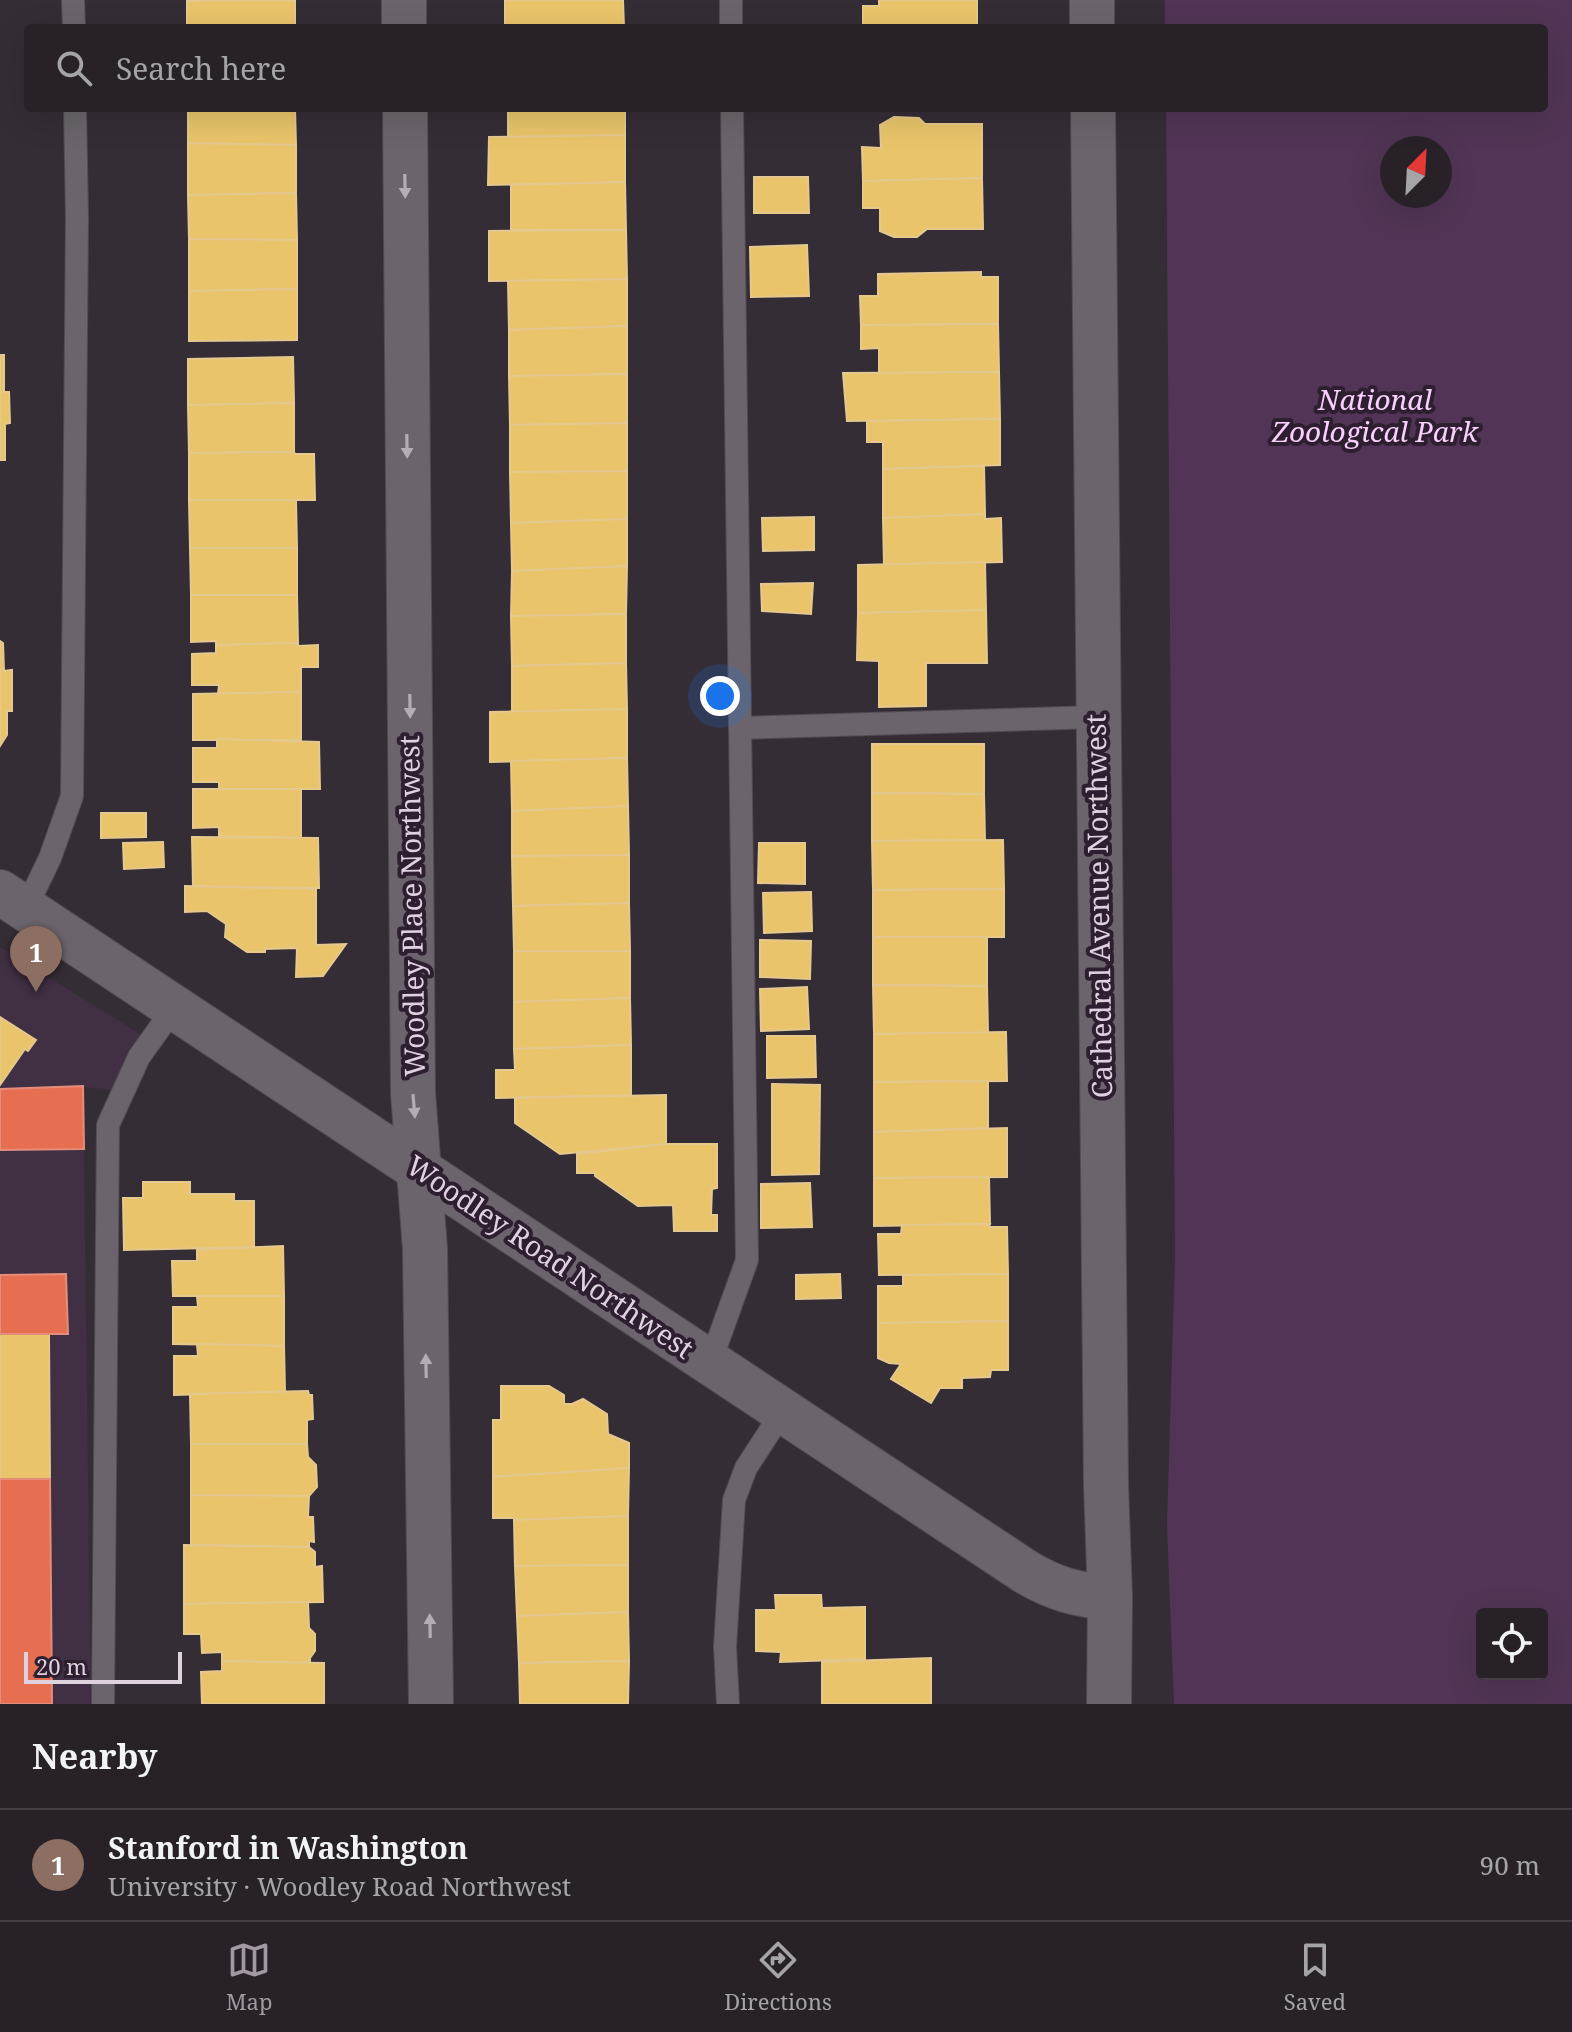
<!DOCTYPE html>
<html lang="en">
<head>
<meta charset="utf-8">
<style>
	body { margin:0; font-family:"Noto Serif",serif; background:#302a30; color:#f1f3f6 }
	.controls { position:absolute; right:24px; bottom:24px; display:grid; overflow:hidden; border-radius:8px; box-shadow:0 8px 32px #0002 }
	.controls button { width:72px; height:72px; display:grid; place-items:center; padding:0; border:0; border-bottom:2px solid #443f45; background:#282228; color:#f1f3f6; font:40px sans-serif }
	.compass { position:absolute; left:1380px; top:136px; width:72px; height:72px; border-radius:50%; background:#282228; box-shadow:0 8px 32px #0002; rotate:24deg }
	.scale { position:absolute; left:24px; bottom:20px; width:158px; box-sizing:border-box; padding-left:8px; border:4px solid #ddd2de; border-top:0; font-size:22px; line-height:28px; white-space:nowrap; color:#ddd2de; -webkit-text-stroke:6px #2e1f30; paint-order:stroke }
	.you { position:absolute; left:720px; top:696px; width:28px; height:28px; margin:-20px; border:6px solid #fff; border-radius:50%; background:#1a73e8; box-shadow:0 0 0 12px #1a73e833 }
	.badge { display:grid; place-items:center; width:52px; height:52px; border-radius:50%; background:#a298a3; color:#fff; font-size:26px; font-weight:700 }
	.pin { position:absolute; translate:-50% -66px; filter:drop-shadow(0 2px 4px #0008) }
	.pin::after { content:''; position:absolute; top:42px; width:28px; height:24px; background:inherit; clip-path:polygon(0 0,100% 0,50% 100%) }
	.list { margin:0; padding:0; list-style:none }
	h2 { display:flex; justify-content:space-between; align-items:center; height:104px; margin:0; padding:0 32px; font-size:34px }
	h2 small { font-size:26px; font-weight:400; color:#a5a4a8 }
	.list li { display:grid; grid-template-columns:52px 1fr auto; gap:24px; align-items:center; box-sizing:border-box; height:112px; padding:0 32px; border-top:2px solid #443f45 }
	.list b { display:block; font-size:30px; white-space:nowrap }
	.list p { margin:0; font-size:26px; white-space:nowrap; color:#a5a4a8 }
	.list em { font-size:26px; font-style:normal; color:#a5a4a8 }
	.icon { flex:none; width:44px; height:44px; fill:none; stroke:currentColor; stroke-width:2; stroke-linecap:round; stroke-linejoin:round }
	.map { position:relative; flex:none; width:1572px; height:1704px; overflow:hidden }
	.search { position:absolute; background:#282228; box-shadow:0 8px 32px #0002; left:24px; right:24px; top:24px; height:88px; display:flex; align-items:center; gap:20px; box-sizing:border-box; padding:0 28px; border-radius:8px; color:#a5a4a8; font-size:30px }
	.sheet { height:216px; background:#282228 }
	nav { display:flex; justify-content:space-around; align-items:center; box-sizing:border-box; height:112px; border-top:2px solid #443f45; background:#282228; font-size:22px; color:#a5a4a8 }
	nav a { display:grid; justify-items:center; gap:4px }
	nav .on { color:#a298a3 }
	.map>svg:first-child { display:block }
</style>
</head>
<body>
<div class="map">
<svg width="1572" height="1704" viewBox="0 0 1572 1704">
	<rect width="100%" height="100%" fill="#352d36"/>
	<polygon fill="#412f43" points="0,947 143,1036 117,1090 83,1087 91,1704 0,1704"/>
	<path fill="#523556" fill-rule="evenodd" d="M1165,0h407v1704h-398l-7,-179 8,-267 -9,-1150h378v-80h-379zM1392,148h48v48h-48zM1482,1614h60v60h-60z"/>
	<g fill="#e9c46a" stroke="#e5c88d" stroke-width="2">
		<polygon points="295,0 295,28 187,28 187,1"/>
		<polygon points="505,0 623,0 624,28 505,28"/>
		<polygon points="879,0 977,0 977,28 863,28 863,6 879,6"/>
		<polygon points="188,108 295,108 296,145 188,143"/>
		<polygon points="508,108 625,108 625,135 508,137"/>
		<polygon points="894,117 919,118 925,124 982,124 982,178 863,181 862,147 881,148 880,125"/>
		<polygon points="625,135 625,182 488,185 489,137"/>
		<polygon points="188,143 296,145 296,193 188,195"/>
		<polygon points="754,177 808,177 809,213 754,213"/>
		<polygon points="982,178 983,229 927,229 917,237 894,237 880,231 880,208 863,208 863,181"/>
		<polygon points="625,182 626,230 511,230 511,185"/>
		<polygon points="296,193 297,240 189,239 188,195"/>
		<polygon points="626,230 627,279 489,281 489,231"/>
		<polygon points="189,239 297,240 297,289 189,291"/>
		<polygon points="807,245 809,296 751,297 750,247"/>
		<polygon points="981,272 981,277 998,277 998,324 861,325 860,296 878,296 878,274"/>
		<polygon points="627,279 627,326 509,330 508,281"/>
		<polygon points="297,289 297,340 189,341 189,291"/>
		<polygon points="998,324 999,372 879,373 879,348 861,349 861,325"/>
		<polygon points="627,326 627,374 509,376 509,330"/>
		<polygon points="0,355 4,355 4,392 9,392 10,423 5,424 5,460 0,460"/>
		<polygon points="293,357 294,403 188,405 188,359"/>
		<polygon points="999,372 1000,419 847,421 843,373"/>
		<polygon points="627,374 627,423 510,425 509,376"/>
		<polygon points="294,403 294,452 189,453 188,405"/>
		<polygon points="1000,419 1000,465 883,469 883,442 867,442 867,421"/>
		<polygon points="627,423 627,471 510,472 510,425"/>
		<polygon points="294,452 295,454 314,454 315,500 189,500 189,453"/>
		<polygon points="984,466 985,514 883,518 883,469"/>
		<polygon points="627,471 627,519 511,523 510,472"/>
		<polygon points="189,500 296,500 297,548 190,548"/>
		<polygon points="985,514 985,519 1001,518 1002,562 884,565 883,518"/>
		<polygon points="814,517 814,550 763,551 762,518"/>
		<polygon points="627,519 627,566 512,571 511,523"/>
		<polygon points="190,548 297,548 297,595 191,595"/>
		<polygon points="985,562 986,610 858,613 858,565"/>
		<polygon points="627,566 626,614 511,616 512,571"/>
		<polygon points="813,583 811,614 762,611 761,584"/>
		<polygon points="191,595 297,595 298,643 216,645 216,641 191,642"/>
		<polygon points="986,610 987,663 926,663 926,706 879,707 879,661 857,660 858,613"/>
		<polygon points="626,614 626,663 512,666 511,616"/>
		<polygon points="0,641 3,643 4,671 12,670 12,711 7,711 7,735 0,746"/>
		<polygon points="298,643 298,646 318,645 318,667 301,667 301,692 218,694 219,685 192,685 192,654 216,653 216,645"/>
		<polygon points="626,663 627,709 512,713 512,666"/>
		<polygon points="301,692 301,740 193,740 193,694"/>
		<polygon points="627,709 627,758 490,762 490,712"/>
		<polygon points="217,739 319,742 320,789 219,789 219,782 193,782 193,748 217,748"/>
		<polygon points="872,744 984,744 984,794 872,793"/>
		<polygon points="627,758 628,806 512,811 511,761"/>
		<polygon points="193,789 301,789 301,838 219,836 219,827 193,828"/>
		<polygon points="872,793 984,794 985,840 872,841"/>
		<polygon points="628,806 629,855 512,856 512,811"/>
		<polygon points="101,813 146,813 146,837 101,838"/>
		<polygon points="192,837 318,838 319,888 193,886"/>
		<polygon points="1003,840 1004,889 873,890 872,841"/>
		<polygon points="163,842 164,867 124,869 123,843"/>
		<polygon points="759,843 805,843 805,884 758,883"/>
		<polygon points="629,855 629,903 513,906 512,856"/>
		<polygon points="185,886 316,889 316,945 346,944 323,976 296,977 297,948 265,949 265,952 247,952 225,937 226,924 207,911 185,912"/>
		<polygon points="1004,889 1004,937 873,937 873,890"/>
		<polygon points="811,892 812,931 764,933 763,893"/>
		<polygon points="629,903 630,951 514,951 513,906"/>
		<polygon points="873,937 987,937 987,986 873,985"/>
		<polygon points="760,940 811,941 810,979 760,977"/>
		<polygon points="514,951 630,951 630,998 514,1002"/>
		<polygon points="873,985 987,986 988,1033 874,1034"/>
		<polygon points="807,987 809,1029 761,1031 760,989"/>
		<polygon points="630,998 631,1045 514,1049 514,1002"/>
		<polygon points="0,1017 36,1040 28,1051 25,1049 0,1085"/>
		<polygon points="1006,1032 1007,1081 874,1082 874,1034"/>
		<polygon points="767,1036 815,1036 816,1077 767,1078"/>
		<polygon points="631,1045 631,1095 496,1098 496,1070 515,1070 514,1049"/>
		<polygon points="988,1081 988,1128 874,1132 874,1082"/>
		<polygon points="772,1084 820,1085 819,1174 772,1175"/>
		<polygon points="666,1095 666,1144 560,1154 515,1123 515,1098"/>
		<polygon points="1007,1128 1007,1177 874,1178 874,1132"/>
		<polygon points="666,1144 717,1144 717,1188 712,1189 711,1215 717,1215 717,1231 674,1231 673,1205 638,1206 595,1176 595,1173 577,1173 577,1154"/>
		<polygon points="989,1177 990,1224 874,1226 874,1178"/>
		<polygon points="143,1182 190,1182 190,1194 234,1194 234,1201 254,1201 254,1247 124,1250 123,1198 143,1198"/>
		<polygon points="810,1183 812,1227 761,1228 761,1184"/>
		<polygon points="990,1224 989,1227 1007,1227 1008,1274 879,1275 878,1234 901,1234 902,1225"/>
		<polygon points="283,1246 284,1296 173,1296 172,1261 197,1261 197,1250"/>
		<polygon points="840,1274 841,1298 796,1299 796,1275"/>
		<polygon points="1008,1274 1008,1321 878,1323 878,1286 903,1286 903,1275"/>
		<polygon points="197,1296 284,1296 284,1346 173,1344 173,1307 198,1307"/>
		<polygon points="1008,1321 1008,1370 991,1370 990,1377 962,1378 962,1388 940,1388 931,1403 891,1379 901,1364 889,1363 878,1358 878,1323"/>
		<polygon points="0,1334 49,1334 50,1479 0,1479"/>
		<polygon points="197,1344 284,1346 285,1392 174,1395 174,1356 198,1356"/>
		<polygon points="501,1386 549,1386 564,1395 564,1404 572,1404 583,1399 607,1414 608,1434 629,1443 629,1468 493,1477 493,1420 501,1420"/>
		<polygon points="308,1391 309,1395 312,1395 313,1419 307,1420 307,1444 191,1444 190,1394"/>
		<polygon points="191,1444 307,1444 308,1457 316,1465 317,1487 309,1496 191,1495"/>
		<polygon points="629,1468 628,1516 514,1520 514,1518 493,1518 493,1477"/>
		<polygon points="191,1495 309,1496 308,1517 313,1517 314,1542 309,1541 309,1547 191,1545"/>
		<polygon points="628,1516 628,1565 515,1566 514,1520"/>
		<polygon points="184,1545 309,1547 315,1552 315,1567 322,1566 323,1602 184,1604"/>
		<polygon points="628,1565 628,1612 517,1616 515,1566"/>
		<polygon points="775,1595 821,1595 822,1608 865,1607 865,1659 780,1662 781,1652 756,1651 756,1610 776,1610"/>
		<polygon points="308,1602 309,1628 315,1634 315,1651 310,1658 310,1663 222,1661 222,1652 202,1653 201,1634 184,1634 184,1604"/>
		<polygon points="628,1612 629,1661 519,1663 517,1616"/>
		<polygon points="931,1658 931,1704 822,1704 822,1662"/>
		<polygon points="222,1661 324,1663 324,1704 202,1704 201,1672 222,1671"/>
		<polygon points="629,1661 628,1704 520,1704 519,1663"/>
	</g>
	<g fill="#e76f51" stroke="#e48d7b" stroke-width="2">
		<polygon points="83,1086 84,1149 0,1150 0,1089"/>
		<polygon points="66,1274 68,1334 0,1334 0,1275"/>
		<polygon points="0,1479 50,1479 52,1704 0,1704"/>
	</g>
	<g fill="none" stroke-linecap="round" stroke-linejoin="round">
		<g stroke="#534b54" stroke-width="24">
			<g id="service">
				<polyline points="73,0 74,28"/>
				<polyline points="731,0 731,28"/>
				<polyline points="740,728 1097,717"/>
				<polyline points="26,908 50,858 72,796 77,217 75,108"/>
				<polyline points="710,1363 747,1260 732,108"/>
				<polyline points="103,1704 108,1125 139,1057 174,1008"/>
				<polyline points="728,1704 725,1647 734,1500 746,1468 783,1411"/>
			</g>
		</g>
		<g stroke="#534b54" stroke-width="46">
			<g id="minor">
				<polyline points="404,0 404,28"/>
				<polyline points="405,108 413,1093 425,1249 431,1704"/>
				<path d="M0,892l1026,680c27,16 52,24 84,25"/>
			</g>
		</g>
		<g stroke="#534b54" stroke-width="46">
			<g id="tertiary">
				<polyline points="1092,0 1092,28"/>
				<polyline points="1093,108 1106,1485 1110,1597 1109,1704"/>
			</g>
		</g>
		<use href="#service" stroke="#6b646c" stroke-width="22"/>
		<use href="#minor" stroke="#6b646c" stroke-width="44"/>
		<use href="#tertiary" stroke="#6b646c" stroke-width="44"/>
	</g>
	<defs><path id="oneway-solid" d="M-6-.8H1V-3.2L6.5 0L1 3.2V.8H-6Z" transform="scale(2)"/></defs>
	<g fill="#b5acb6">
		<use href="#oneway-solid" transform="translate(405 186) rotate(89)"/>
		<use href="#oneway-solid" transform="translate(407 446) rotate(89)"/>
		<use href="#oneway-solid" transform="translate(410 706) rotate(89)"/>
		<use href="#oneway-solid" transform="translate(414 1106) rotate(85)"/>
		<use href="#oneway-solid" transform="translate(426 1366) rotate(-91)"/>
		<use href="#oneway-solid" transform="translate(430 1626) rotate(-91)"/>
	</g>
	<g text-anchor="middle" stroke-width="8" stroke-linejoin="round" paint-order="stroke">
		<g font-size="28" font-style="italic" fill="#f7d0fb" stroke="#2e1f30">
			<text x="1375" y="410">National<tspan x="1375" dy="32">Zoological Park</tspan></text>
		</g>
		<g font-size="28" fill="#ddd2de" stroke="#2e1f30">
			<text transform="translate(412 906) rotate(-91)" y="10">Woodley Place Northwest</text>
			<text transform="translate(1099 906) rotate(-91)" y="10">Cathedral Avenue Northwest</text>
			<text transform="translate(550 1257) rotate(34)" y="10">Woodley Road Northwest</text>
		</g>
	</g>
</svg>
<div class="controls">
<button><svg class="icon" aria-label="locate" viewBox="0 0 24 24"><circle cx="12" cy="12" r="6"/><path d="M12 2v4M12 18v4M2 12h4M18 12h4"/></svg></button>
</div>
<svg class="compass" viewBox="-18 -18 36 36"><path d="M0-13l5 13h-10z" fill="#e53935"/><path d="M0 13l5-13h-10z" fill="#a5a4a8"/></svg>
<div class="scale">20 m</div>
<div class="you"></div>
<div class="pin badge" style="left:36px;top:992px;background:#8d6e63">1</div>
<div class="search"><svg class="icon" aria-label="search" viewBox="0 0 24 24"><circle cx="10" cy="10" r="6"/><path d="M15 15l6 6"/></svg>Search here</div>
</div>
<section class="sheet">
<h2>Nearby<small></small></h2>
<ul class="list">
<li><span class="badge" style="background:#8d6e63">1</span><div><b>Stanford in Washington</b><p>University · Woodley Road Northwest</p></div><em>90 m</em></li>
</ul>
</section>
<nav>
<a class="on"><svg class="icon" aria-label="map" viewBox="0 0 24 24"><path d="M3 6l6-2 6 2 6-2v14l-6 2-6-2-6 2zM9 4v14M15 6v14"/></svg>Map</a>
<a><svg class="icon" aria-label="directions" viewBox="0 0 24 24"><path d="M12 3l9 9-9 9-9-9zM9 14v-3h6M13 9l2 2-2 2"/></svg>Directions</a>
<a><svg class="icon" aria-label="saved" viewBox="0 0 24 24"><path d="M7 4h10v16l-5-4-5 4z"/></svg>Saved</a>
</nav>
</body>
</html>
